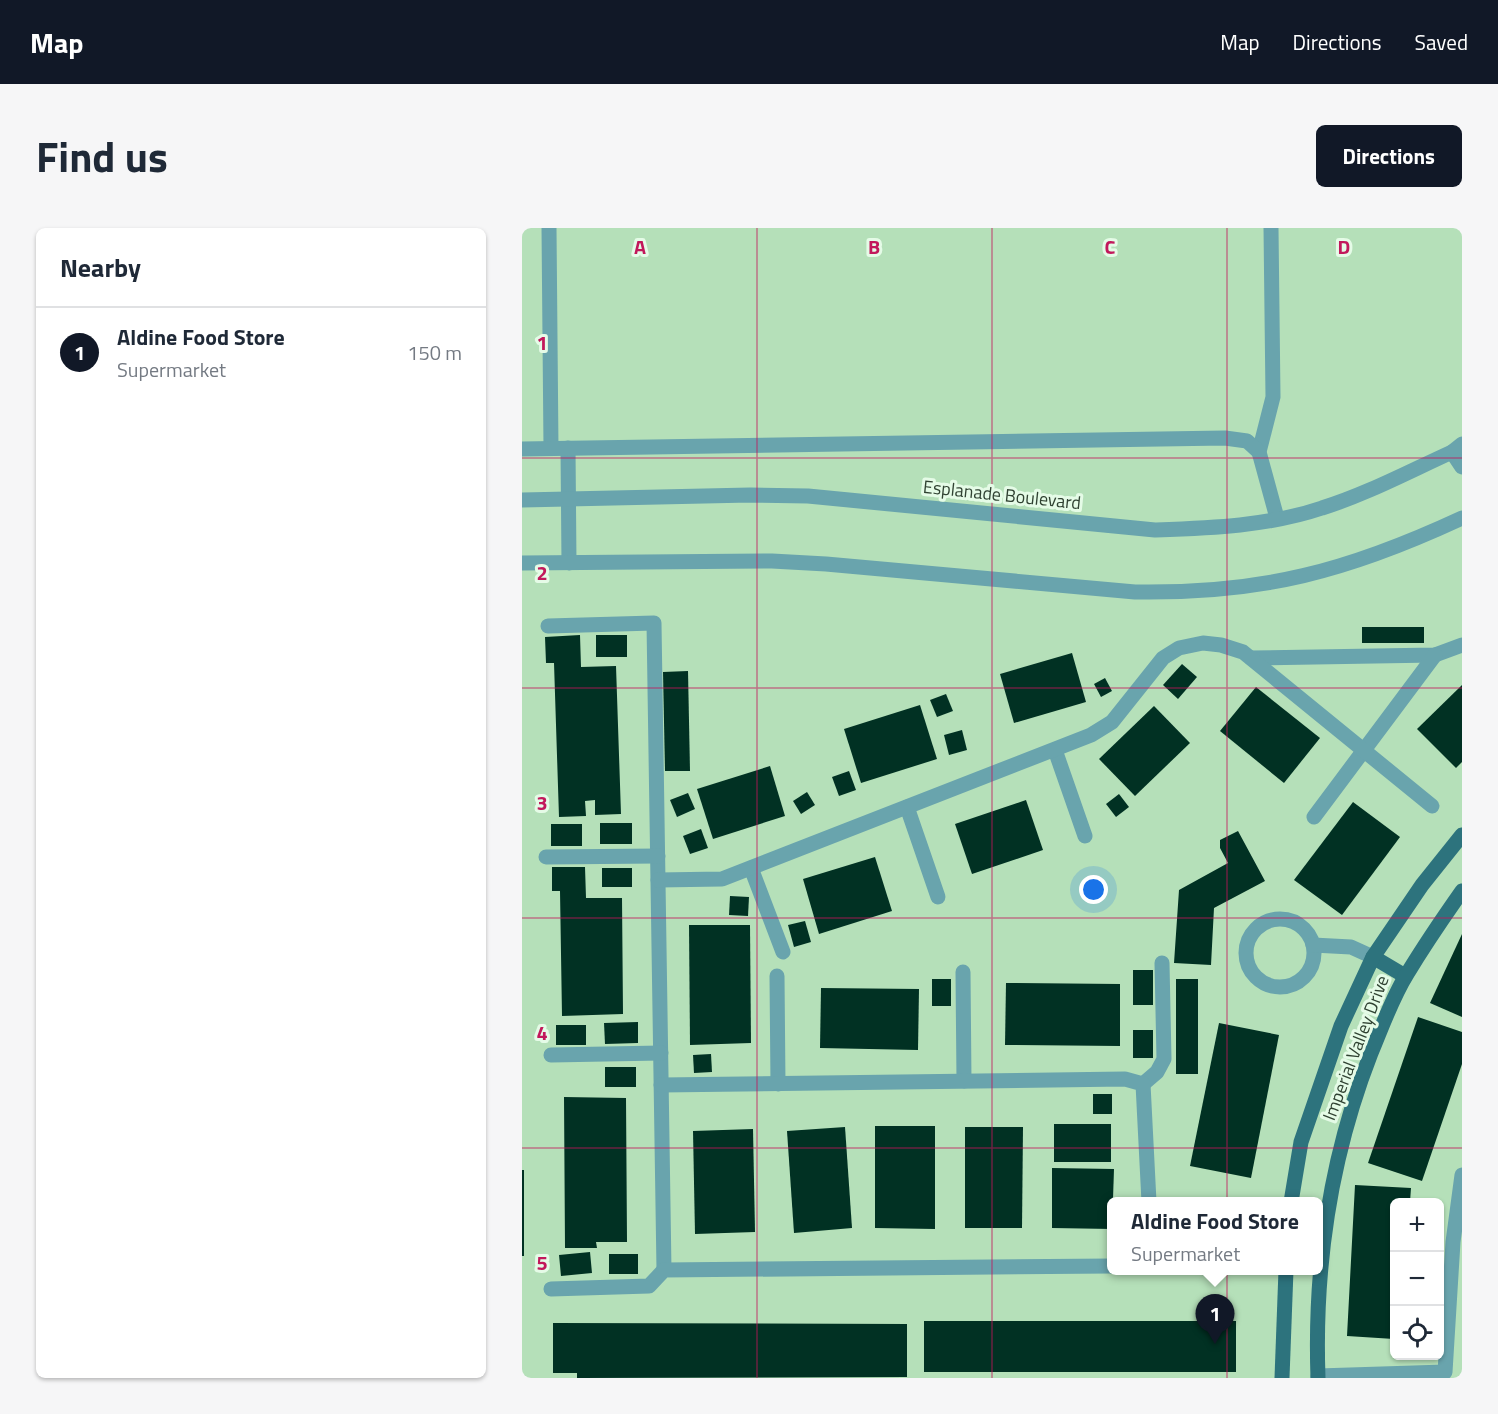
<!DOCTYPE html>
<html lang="en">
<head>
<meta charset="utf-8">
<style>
	body { margin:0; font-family:"Titillium Web",sans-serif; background:#f6f6f7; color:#1f2937 }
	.controls { position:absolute; right:18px; bottom:18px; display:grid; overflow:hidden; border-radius:9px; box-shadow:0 2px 4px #0004 }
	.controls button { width:54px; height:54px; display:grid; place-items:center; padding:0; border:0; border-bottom:2px solid #e0e1e3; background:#fff; color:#1f2937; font:30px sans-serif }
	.you { position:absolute; left:572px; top:662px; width:21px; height:21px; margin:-15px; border:4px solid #fff; border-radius:50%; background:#1a73e8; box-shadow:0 0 0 9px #1a73e833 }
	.badge { display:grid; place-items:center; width:39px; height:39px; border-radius:50%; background:#111827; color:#fff; font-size:20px; font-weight:700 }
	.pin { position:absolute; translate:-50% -50px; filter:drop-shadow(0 2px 3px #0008) }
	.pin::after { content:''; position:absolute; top:32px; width:21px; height:18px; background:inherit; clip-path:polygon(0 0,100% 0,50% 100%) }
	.popup { position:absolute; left:585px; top:969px; width:216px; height:78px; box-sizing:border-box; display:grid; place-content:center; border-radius:9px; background:#fff; filter:drop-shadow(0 2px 4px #0005); font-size:20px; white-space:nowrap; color:#747a83 }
	.popup b { font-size:22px; color:#1f2937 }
	.popup::after { content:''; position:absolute; left:50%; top:100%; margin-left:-12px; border:12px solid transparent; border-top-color:#fff }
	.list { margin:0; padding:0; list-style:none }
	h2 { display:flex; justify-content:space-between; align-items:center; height:78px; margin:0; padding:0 24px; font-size:26px }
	h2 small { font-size:20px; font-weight:400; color:#747a83 }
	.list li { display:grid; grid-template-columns:39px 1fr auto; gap:18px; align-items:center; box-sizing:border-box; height:90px; padding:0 24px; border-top:2px solid #e0e1e3 }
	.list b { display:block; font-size:22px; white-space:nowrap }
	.list p { margin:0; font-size:20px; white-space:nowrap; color:#747a83 }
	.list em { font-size:20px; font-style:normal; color:#747a83 }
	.icon { flex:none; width:33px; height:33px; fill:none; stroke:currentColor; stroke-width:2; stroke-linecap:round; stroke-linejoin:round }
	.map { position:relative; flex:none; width:940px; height:1150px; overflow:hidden; border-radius:9px }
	header { display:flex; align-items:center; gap:36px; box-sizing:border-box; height:84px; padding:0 30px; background:#111827; color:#fff }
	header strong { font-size:28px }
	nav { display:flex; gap:33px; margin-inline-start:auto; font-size:21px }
	.intro { display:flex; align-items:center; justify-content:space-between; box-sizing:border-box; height:144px; padding:0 36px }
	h1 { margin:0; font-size:42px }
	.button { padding:15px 27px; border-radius:9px; background:#111827; color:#fff; font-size:21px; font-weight:700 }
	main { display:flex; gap:36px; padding:0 36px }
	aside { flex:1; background:#fff; border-radius:9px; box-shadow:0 2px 4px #0004 }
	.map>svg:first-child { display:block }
</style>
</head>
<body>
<header>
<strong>Map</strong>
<nav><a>Map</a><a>Directions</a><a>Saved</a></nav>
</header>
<div class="intro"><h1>Find us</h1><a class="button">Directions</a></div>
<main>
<aside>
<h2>Nearby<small></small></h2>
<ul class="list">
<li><span class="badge">1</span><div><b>Aldine Food Store</b><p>Supermarket</p></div><em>150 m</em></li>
</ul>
</aside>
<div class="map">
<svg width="940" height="1150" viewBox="0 0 940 1150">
	<rect width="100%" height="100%" fill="#b5e0b9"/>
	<g fill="#013123">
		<rect x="840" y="399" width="62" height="16"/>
		<polygon points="58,407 59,439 94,438 99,586 73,587 73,572 63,573 64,588 37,589 32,435 24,435 23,409"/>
		<rect x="74" y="407" width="31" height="22"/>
		<polygon points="550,425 564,474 492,495 478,446"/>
		<polygon points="660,436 675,449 656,471 641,457"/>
		<polygon points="166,443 168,543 143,543 141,444"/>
		<polygon points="583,450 590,463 579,469 572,456"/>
		<polygon points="940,457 940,534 934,540 895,501"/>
		<polygon points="734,459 798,510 762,555 698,503"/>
		<polygon points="424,466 431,483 415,489 408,472"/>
		<polygon points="398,477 415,531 339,555 322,501"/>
		<polygon points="632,478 668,515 613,568 577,531"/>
		<polygon points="440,502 445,522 427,527 422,507"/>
		<polygon points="248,538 263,588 191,611 175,561"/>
		<polygon points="327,543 334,562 317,568 310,549"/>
		<polygon points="285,564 293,577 279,586 271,573"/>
		<polygon points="166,565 173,581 155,589 148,572"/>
		<polygon points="597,566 607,579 594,589 584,576"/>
		<polygon points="504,572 521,622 450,646 433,596"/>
		<polygon points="831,574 878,609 820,687 772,652"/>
		<rect x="78" y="595" width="32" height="21"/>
		<rect x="29" y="596" width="31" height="22"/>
		<polygon points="179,601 186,620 168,626 161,608"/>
		<polygon points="716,603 743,653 692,680 689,737 652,735 657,662 706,635 698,620 698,612"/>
		<polygon points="353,629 370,683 297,706 281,651"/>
		<polygon points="30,639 63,639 64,670 100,670 101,786 40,788 38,663 30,663"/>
		<rect x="80" y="640" width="30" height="19"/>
		<polygon points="208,668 227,669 226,688 207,687"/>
		<polygon points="283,693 289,714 272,719 266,697"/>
		<polygon points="167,697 228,697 229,815 168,817"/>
		<polygon points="940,706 940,789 908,775"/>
		<rect x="611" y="742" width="20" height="35"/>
		<rect x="410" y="751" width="19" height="27"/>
		<rect x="654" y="751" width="22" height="95"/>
		<polygon points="484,755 598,756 598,818 483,817"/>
		<polygon points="299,760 397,761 396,822 298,820"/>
		<polygon points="896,789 940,804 940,836 900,953 846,935"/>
		<polygon points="116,794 116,815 83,816 82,795"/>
		<polygon points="697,795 757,807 729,950 668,938"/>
		<rect x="34" y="797" width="30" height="20"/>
		<rect x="611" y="802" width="20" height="28"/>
		<polygon points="189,826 190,844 172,845 171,827"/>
		<rect x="83" y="839" width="31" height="20"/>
		<rect x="571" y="866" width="19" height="20"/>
		<polygon points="42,869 104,870 105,1014 74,1014 75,1020 43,1020"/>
		<rect x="532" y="896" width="57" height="38"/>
		<polygon points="353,898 413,898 413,1001 353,1000"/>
		<polygon points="323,899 330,1000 272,1005 265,903"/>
		<polygon points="443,899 501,899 500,1000 443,1000"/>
		<polygon points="231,901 233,1004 173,1006 171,903"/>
		<polygon points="530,940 592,941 590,1001 530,1000"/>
		<rect x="0" y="942" width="2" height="86"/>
		<polygon points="833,957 889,960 888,974 872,974 872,1111 825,1108"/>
		<polygon points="68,1024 70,1045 39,1048 37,1027"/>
		<rect x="87" y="1026" width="29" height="20"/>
		<rect x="402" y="1093" width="312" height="51"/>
		<polygon points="31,1095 385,1096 385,1149 55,1150 55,1145 31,1145"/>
	</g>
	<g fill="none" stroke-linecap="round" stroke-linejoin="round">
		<g stroke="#69a4ad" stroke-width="15">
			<polyline points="27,0 29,220"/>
			<polyline points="749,0 751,169 737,224 755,290"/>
			<polyline points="46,220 47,335"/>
			<polyline points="0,221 703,210 725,213 737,224"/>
			<polyline points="930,224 940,239"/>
			<path d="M0,272l228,-5 58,1 347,34c56,-2 114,-4 167,-22 45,-14 88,-37 130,-56l10,-8"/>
			<path d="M0,335l250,-2 54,3 309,28c127,2 213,-21 327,-74"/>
			<polyline points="26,398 132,395 142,1042"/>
			<polyline points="729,430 913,427 940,417"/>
			<polyline points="533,522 563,608"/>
			<polyline points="385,579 416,669"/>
			<polyline points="792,589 913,427"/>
			<polyline points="24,629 136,628"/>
			<polyline points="229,640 261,724"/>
			<polyline points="136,652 200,651 569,507 590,494 641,430 657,420 681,415 699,417 721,424 910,578"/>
			<circle cx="758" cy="725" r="34"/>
			<polyline points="791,717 829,719 851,729"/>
			<polyline points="441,744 442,853"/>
			<polyline points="255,748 256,856"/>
			<polyline points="29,827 139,825"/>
			<polyline points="621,856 635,844 642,831 640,735"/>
			<polyline points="139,857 603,851 621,856 627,974"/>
			<polyline points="29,1061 127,1058 142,1042 590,1038"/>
			<polyline points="796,1148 923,1144 931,1014 940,947"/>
		</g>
		<g stroke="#2d737d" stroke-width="15">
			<polyline points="851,729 883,748"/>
			<polyline points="769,974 779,914 819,798 851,729 900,657 940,607"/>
			<polyline points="760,1150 764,1042"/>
			<path d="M796,1150c-4,-112 12,-220 53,-325 11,-26 21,-55 36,-79 17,-28 36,-56 55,-83"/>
		</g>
	</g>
	<path fill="none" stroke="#c2185b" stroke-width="1.5" stroke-opacity="0.55" d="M235,0v1150M470,0v1150M705,0v1150M0,230h940M0,460h940M0,690h940M0,920h940"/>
	<g text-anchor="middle" stroke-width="6" stroke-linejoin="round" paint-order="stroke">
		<g font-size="18" fill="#304232" stroke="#e5fbe7">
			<text transform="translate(480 267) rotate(6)" y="6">Esplanade Boulevard</text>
			<text transform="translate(834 820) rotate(-69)" y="6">Imperial Valley Drive</text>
		</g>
	</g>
	<g font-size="20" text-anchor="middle" font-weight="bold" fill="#c2185b" stroke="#e5fbe7" stroke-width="6" stroke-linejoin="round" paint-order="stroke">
		<text x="118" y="26">A</text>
		<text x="352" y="26">B</text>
		<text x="588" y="26">C</text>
		<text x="822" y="26">D</text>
		<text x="20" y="122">1</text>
		<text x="20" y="352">2</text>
		<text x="20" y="582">3</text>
		<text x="20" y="812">4</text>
		<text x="20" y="1042">5</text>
	</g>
</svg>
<div class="controls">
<button>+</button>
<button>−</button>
<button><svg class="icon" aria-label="locate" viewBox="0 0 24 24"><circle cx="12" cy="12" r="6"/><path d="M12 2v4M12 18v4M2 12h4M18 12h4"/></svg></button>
</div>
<div class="you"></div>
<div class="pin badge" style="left:693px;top:1116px">1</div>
<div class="popup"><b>Aldine Food Store</b>Supermarket</div>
</div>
</main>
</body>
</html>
